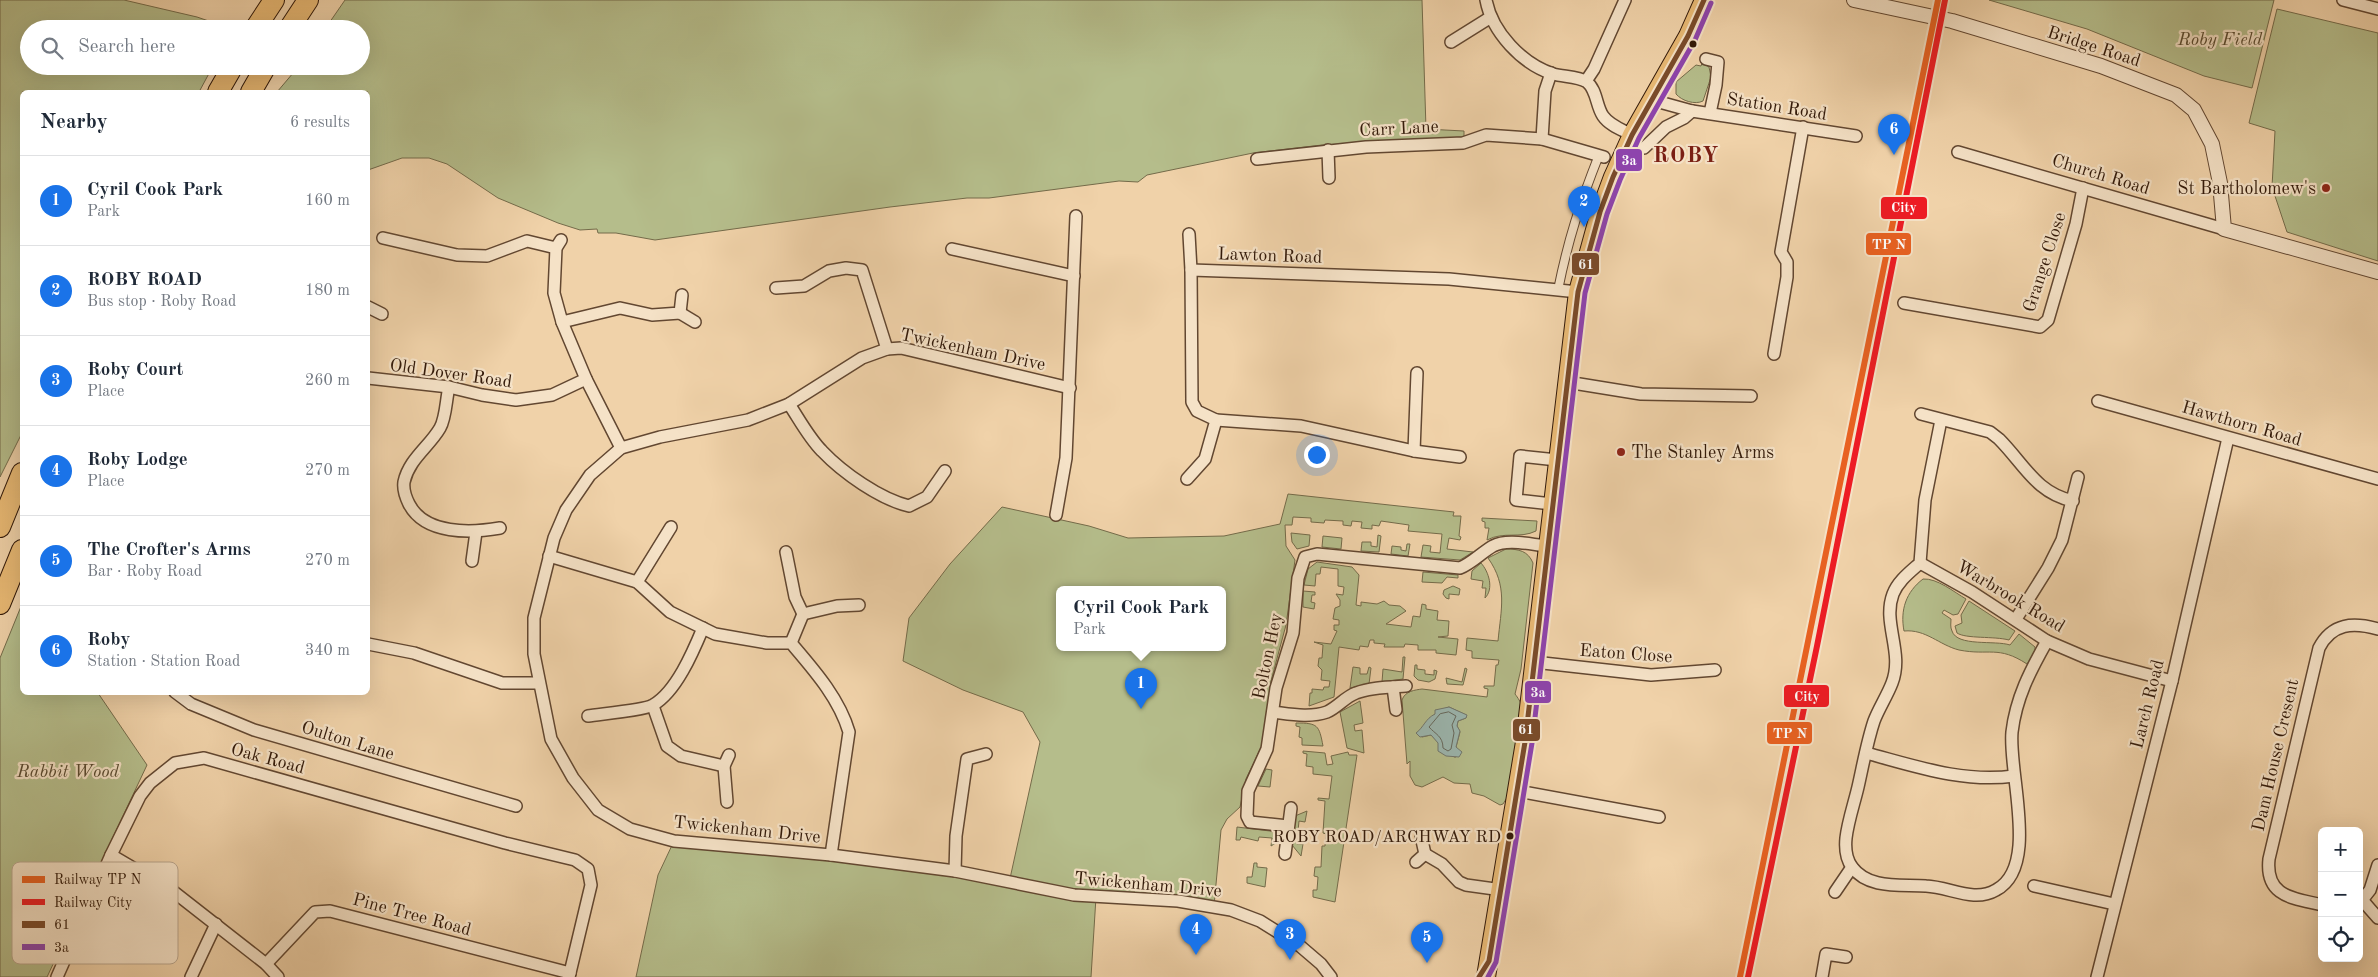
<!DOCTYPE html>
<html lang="en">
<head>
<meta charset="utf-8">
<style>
	body { margin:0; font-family:"Old Standard TT",serif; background:#f2f2f3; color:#1f2937 }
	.controls { position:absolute; right:15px; bottom:15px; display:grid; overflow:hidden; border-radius:8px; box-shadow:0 5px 20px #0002 }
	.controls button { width:45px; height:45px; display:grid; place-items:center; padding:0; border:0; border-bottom:1px solid #e0e1e3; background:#fff; color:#1f2937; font:25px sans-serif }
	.you { position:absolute; left:1316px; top:454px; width:18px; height:18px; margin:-12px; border:4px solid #fff; border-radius:50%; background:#1a73e8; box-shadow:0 0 0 8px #1a73e833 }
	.badge { display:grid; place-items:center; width:32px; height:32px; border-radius:50%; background:#1a73e8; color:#fff; font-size:16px; font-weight:700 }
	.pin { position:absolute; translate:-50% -41px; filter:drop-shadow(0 1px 2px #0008) }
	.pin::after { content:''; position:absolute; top:26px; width:18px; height:15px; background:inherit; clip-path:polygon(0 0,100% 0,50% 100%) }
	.popup { position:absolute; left:1056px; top:586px; width:170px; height:65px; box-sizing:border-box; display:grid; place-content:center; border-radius:8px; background:#fff; filter:drop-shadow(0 1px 4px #0005); font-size:16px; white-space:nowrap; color:#747a83 }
	.popup b { font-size:19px; color:#1f2937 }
	.popup::after { content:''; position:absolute; left:50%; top:100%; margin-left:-10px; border:10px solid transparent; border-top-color:#fff }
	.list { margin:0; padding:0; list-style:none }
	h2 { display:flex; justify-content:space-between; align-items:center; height:65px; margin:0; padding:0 20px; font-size:21px }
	h2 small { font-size:16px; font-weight:400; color:#747a83 }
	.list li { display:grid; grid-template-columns:32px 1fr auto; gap:15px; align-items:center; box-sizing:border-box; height:90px; padding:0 20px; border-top:1px solid #e0e1e3 }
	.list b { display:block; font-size:19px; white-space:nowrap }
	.list p { margin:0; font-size:16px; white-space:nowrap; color:#747a83 }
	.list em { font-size:16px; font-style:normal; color:#747a83 }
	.icon { flex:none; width:28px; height:28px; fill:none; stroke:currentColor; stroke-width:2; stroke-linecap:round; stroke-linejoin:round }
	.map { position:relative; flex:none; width:2378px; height:977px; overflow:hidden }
	.search { position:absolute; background:#fff; box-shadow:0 5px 20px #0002; left:20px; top:20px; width:350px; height:55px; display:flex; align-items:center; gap:12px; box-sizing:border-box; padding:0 18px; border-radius:28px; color:#747a83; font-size:19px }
	.panel { position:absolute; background:#fff; box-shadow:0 5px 20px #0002; left:20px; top:90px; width:350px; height:605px; border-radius:8px }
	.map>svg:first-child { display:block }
</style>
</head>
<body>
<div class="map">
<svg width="2378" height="977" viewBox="0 0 2378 977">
	<rect width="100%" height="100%" fill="#f0d2a9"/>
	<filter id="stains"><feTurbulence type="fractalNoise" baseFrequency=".004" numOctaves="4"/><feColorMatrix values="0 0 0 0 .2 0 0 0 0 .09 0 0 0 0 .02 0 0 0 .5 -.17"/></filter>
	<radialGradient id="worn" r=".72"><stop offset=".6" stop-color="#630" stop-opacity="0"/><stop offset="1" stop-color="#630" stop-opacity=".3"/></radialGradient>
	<g fill="#b5bd8b" stroke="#746b4a" fill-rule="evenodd">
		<polygon points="0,0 124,0 197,17 232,29 29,29 29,66 213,66 199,92 22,92 22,433 0,477"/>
		<polygon points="345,0 1422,0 1426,129 1464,131 1464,137 1322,145 1253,153 1147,175 1138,182 1119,181 989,198 967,198 890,207 655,240 616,233 598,233 597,229 580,230 558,223 498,198 447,164 429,158 402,158 368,170 368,92 277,92 299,66 361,66 361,29 325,29"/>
		<polygon points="1989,0 2274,0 2252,88 2204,76 2087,29"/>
		<polygon points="2277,9 2378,33 2378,261 2287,232 2272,187 2275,131 2249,123"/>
		<path d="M1702,63l7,4 2,10 -8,24c-8,4 -21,0 -27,-7v-12l20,-17 5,1z"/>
		<path d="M1288,494l166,18 -1,4h8l-2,20 2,1 -1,3 -11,-2 -2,11 26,3 -13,8 -39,-3 2,-12 8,1 -1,6 10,1 2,-19 -34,-3 1,-6 -28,-4 -2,5 -7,-1v4l-11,-1 1,-6 -10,-1 -1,5 -8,-1v-4l-18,-1 -1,3 -13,-1v-4l-18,-1 -1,8h-7l1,21 9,14 -9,65 -15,56 -7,60 -18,38 -6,28 -13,12 -6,11 -7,76 -118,-9 -5,80h-455l22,-102 16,-34 157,14 178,28 31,-141 -17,-30 -60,-22 -60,-29 6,-43 41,-54 52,-57 87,19 39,12 96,-2 56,-12zM1060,590h162v58h-162z"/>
		<path d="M1482,518l55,3 -1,10c-16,8 -32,0 -49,9l2,-12h-4v-6l-3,-1z"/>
		<polygon points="1291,533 1310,535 1309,546 1297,549 1292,542"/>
		<polygon points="1378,535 1381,536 1379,552 1361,551 1362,542 1371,542 1371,546 1377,547"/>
		<polygon points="1323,536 1342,538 1341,549 1322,547"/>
		<polygon points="1407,544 1410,544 1408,556 1391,554 1392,546 1401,547 1401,550 1406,551"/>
		<path d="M1506,549c13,0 22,2 27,14l-12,106 -6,25c6,8 11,16 2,24l2,10 -9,65 -7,11 -3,1 -16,-9 -12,-3 -2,-9 -16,-1 -11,-6 -21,10 -7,-2 -5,-9v-15l-3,3 -5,-64c3,-9 13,-10 20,-11l65,8 1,-8 -4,-1v-2h10l2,-21h2l1,-5 -27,-2v-7l-6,-1 1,-12 31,3c3,-32 10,-55 -10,-83zM1449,707l17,8v3l-8,3 -1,5 3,6 -4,15 2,4 -2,6h-2l-23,-22 -9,2 -5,-4c12,-10 14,-21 32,-26z"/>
		<polygon points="1317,562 1352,567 1359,575 1356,605 1361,606 1361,602 1377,604 1384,601 1389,605 1400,606 1406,611 1386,624 1411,627 1413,616 1420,617 1422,604 1426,605 1426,609 1438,611 1437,620 1449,621 1448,636 1438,637 1458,639 1456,655 1436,653 1436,650 1418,650 1418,645 1405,644 1404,647 1384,647 1385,644 1374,643 1374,640 1370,640 1368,647 1360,646 1359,650 1339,647 1334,697 1309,706 1310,693 1312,693 1312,689 1323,690 1324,687 1329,687 1330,681 1321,680 1322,670 1318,666 1319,658 1322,658 1323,645 1314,642 1331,644 1337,631 1334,630 1334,625 1339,625 1339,620 1333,619 1335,608 1340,606 1340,600 1336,594 1343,595 1344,587 1338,586 1338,569 1321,567 1320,574 1316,574 1315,586 1304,585 1308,569"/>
		<path d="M1481,563c8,9 13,26 4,35l1,-10h-4l1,-7 -12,-2 1,-8z"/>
		<polygon points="1423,572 1458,575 1458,578 1447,577 1442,583 1422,582"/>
		<path d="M1923,579c14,-1 31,13 43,20l-8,15 -5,1 -9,-5 -2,3 9,6c0,4 -1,8 1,12 5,16 43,9 58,14l9,-11 16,13v5l-8,12c-29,-19 -38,-8 -68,-14 -20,-5 -33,-21 -55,-19 -4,-21 2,-39 19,-52z"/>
		<polygon points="1453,586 1460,589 1459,595 1449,594 1449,599 1446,598 1443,594 1444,590"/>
		<polygon points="1303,591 1315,592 1315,595 1312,595 1311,602 1315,603 1314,609 1303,607"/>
		<path d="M1969,601l46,30 -6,9c-15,-4 -43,-1 -52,-7l-2,-7 7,-3 -1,-8z"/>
		<polygon points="22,604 22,692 98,693 147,765 47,977 0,977 0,658"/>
		<polygon points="1403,657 1405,657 1403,679 1382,682 1383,669 1402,672"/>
		<polygon points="1415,665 1417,665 1417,669 1425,670 1425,674 1434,675 1434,670 1437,671 1435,679 1429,682 1418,680 1414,676"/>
		<polygon points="1353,667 1360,668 1360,674 1367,674 1369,667 1371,668 1369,684 1350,688"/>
		<polygon points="1465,668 1467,669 1463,685 1447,684 1446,678 1462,682"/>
		<polygon points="1360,701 1363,723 1354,725 1355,731 1362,730 1364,753 1347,748 1340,712"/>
		<path d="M1296,723c22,0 23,2 27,23l-21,-1v-7l-3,-1 1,-10 -4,-1z"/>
		<polygon points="1303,751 1325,753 1327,765 1333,764 1331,756 1348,752 1349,755 1357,755 1335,902 1313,897 1313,890 1317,890 1318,877 1314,876 1315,867 1321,867 1322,846 1325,846 1326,834 1323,833 1325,801 1318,800 1318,798 1329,799 1332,776 1313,774 1313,767 1306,766 1307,754 1303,753"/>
		<polygon points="1266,769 1272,770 1270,787 1258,786"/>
		<polygon points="1307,811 1305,822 1299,821 1298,831 1294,830 1295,816"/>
		<polygon points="1237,827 1270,831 1275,833 1279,841 1271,846 1272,838 1259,837 1258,841 1241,837 1240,840 1236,840"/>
		<polygon points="1294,834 1298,834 1297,844 1303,844 1301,856 1292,845"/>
		<polygon points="1254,863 1257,863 1257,867 1267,868 1265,887 1247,883 1247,877 1252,877"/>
	</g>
	<path fill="#9bb6af" stroke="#71776d" d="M1449,707l18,8 -1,3 -8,3 -1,5 3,5 -4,16 6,5 -3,5 -13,-1 -8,-5v-8l-7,-8 -11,2 -4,-4c8,-6 9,-14 19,-19v-4z"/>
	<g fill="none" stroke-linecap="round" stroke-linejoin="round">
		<path stroke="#66685c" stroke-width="1" d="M1449,712l7,4 -4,9 2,8 -3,16 -3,2 -5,-3c0,-12 -8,-14 -14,-21l11,-13z"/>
		<g stroke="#624731" stroke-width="10">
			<path id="pedestrian" d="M1558,290c10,-50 22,-87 41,-135"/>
		</g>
		<g stroke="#624731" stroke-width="14">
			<g id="minor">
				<path d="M1486,0c6,32 36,64 67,74 11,3 25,2 34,8 10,8 9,24 16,34 7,10 20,14 29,19"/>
				<polyline points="2343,0 2378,9"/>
				<polyline points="1451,42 1491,17"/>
				<polyline points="1706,59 1718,62 1716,85 1710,113"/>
				<polyline points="1586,81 1594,69 1625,0"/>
				<polyline points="1652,100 1692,111 1856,136"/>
				<polyline points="1542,139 1545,91 1551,73"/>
				<polyline points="1644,148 1666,127 1684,118 1692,111"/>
				<polyline points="1328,150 1329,178"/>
				<polyline points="1958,152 2224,229"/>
				<polyline points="1257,159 1366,147 1463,143 1486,135 1542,139 1604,157"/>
				<polyline points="1189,234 1191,270"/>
				<polyline points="383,238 457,255 487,256 527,241 556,248"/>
				<polyline points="561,240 556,248 554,293 562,322 586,379 621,448"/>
				<polyline points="952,249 1074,276"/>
				<polyline points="776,288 804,286 829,271 846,268 862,270 887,349"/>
				<polyline points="1904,303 2040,327 2048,320 2076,224 2083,188"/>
				<polyline points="368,307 382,314"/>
				<polyline points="680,313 695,322"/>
				<polyline points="562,322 620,308 652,315 680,313 682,295"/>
				<polyline points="1774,354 1787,277 1787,262 1781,252 1803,127"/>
				<polyline points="368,378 449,387 482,395 516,400 552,395 586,379"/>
				<polyline points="1567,382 1641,394 1751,396"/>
				<path d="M449,387c-3,12 -3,31 -9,41 -11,19 -31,31 -36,54 -1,7 2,16 5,22 16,31 62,29 91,24"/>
				<polyline points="1070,388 901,348 887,349 862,358 789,404 748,420 660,437 621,448 590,475 566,510 554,538 534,618 534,654 551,739 573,778 598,810 630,829 674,841 831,855 955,871 1074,895 1178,901 1231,910 1260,921 1300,946 1321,964 1331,977"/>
				<polyline points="2098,401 2378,479"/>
				<path d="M789,404c10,15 20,34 33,47 21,22 58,48 87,55l18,-9 18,-26"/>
				<path d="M1921,414l69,18 9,7c25,25 37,54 74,62"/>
				<polyline points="1216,420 1301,426 1414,451 1460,457"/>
				<path d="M1941,420l-16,80 -5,63c-10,9 -22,18 -27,31 -11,29 11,58 -1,89 -5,13 -13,25 -18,38 -7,21 -11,44 -16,66 -4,17 -10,34 -12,51 -1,10 0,21 6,29 17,23 50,17 74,19 24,1 48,17 70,4 44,-23 12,-117 16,-158 4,-34 18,-61 35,-91"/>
				<polyline points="1414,451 1417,373"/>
				<polyline points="1187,479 1205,459 1216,420 1197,411 1192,402 1191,270 1449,279 1578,292"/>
				<polyline points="1552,504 1516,500 1520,456 1557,460"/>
				<polyline points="1056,515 1066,458 1076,216"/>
				<polyline points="786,552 795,597 803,614 837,606 859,605"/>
				<path d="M549,556l88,26 33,30 45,22 52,9h24c23,27 48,55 58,89l-18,123"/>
				<polyline points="472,561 476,532"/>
				<polyline points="1920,563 1972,592 2047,641 2089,659 2172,681"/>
				<polyline points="637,582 671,527"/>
				<polyline points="2016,619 2048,568 2062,540 2078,477"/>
				<polyline points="791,643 803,614"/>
				<polyline points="368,644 414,653 502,683 538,683"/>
				<polyline points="1534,662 1651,675 1715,670"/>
				<polyline points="1393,687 1396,710"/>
				<polyline points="175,692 191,704 254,730 516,806"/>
				<polyline points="653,706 667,746 681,756 724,766"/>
				<path d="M1273,712c17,2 37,6 54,0 11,-5 18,-15 29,-19 15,-6 34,-6 50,-7"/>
				<path d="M588,716c12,-2 58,-6 65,-11 23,-13 40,-53 50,-77"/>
				<path d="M1866,753c49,13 97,30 148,23"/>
				<polyline points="1518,791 1659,817"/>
				<polyline points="727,802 724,766 729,755"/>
				<path d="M1288,826l-38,-4 -3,-6 1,-25 19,-42 9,-61 17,-55 5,-55 7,-21 12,-3 143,14c12,-5 21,-15 33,-22 15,-8 39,-1 55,0"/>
				<polyline points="1285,854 1291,808"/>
				<polyline points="1425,854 1442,864 1459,882 1466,885 1502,890"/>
				<polyline points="111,855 174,892 266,964 278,977"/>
				<polyline points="1416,862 1425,854 1421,836"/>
				<polyline points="955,871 956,836 967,759 986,754"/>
				<polyline points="2034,886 2114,904"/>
				<polyline points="1835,892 1852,867"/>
				<polyline points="2363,901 2378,918"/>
				<polyline points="2359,904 2370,890 2378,865"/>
				<path d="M2322,905c-29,-7 -57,-8 -53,-46l50,-211c13,-25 34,-26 59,-19"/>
				<polyline points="266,964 315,912 330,911 570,973"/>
				<polyline points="57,977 111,855 140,796 150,783 175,763 204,758 505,843 575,860 588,869 591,885 569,977"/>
				<polyline points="191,977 216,924"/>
				<polyline points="1822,977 1826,954 1846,957"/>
				<polyline points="2097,977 2172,681 2228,438"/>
			</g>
		</g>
		<g stroke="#624731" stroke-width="16">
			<polyline id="tertiary" points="1854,0 1952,21 2101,66 2176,95 2194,110 2212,144 2220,183 2224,229 2378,272"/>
		</g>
		<g stroke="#321909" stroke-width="20">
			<polyline id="primary" points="1486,977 1525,742 1578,292 1600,212 1613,177 1632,135 1688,36 1704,0"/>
		</g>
		<g stroke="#321909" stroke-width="22">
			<g id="motorway">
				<polyline points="255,29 274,0"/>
				<polyline points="289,29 308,0"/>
				<polyline points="218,92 233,66"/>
				<polyline points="251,92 266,66"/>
				<polyline points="0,527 22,473"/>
				<polyline points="0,604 22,550"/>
			</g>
		</g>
		<use href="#pedestrian" stroke="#f5e2c7" stroke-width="8"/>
		<use href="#minor" stroke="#f5e2c7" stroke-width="11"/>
		<use href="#tertiary" stroke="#f5e2c7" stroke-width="14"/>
		<use href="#primary" stroke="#e8b974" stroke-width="18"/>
		<use href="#motorway" stroke="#e8b974" stroke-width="20"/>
		<g stroke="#f5e2c7" stroke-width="9">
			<polyline id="bus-1" points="1479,977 1489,961 1525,742 1578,292 1600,212 1613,177 1632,135 1688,36 1704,0"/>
		</g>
		<g stroke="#f5e2c7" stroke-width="9">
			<polyline id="bus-2" points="1488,977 1496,962 1532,743 1585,293 1607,214 1620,180 1639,138 1695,40 1711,3"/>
		</g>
		<use href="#bus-1" stroke="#7a4b2a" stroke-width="5"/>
		<use href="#bus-2" stroke="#8e44ad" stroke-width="5"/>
		<g stroke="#f5e2c7" stroke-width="10">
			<polyline id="rail-1" points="1740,977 1938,0"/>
		</g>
		<g stroke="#f5e2c7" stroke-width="10">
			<polyline id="rail-2" points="1748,977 1817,646 1945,0"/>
		</g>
		<use href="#rail-1" stroke="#e86121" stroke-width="6"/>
		<use href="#rail-2" stroke="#ed1c24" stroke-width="6"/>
	</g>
	<g fill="#321909" stroke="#f5e2c7" stroke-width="2">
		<circle cx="1693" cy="44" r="4.5"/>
		<circle cx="1510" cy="836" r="4.5"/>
	</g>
	<g fill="#8f2418" stroke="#f5e2c7" stroke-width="2">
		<circle cx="2326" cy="188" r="5"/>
		<circle cx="1621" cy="452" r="5"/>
	</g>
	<g text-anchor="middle" stroke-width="4.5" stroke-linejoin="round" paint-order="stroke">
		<g font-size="17" fill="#321909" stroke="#f5e2c7" text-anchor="end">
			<text x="1501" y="842">ROBY ROAD/ARCHWAY RD</text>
		</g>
		<g font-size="18" font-style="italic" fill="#594a30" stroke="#f5e2c7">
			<text x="2220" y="45">Roby Field</text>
			<text x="68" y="777">Rabbit Wood</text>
		</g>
		<g font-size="18" fill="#321909" stroke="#f5e2c7">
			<text transform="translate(2094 46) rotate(18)" y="6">Bridge Road</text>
			<text transform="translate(1777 106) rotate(9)" y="6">Station Road</text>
			<text transform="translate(1399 128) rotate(-3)" y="6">Carr Lane</text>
			<text transform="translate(2101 174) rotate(17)" y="6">Church Road</text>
			<text transform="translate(1270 255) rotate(2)" y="6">Lawton Road</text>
			<text transform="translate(2044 262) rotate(-72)" y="6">Grange Close</text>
			<text transform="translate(973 349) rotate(12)" y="6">Twickenham Drive</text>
			<text transform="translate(451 373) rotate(8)" y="6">Old Dover Road</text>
			<text transform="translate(2242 423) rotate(16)" y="6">Hawthorn Road</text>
			<text transform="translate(2011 596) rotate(31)" y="6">Warbrook Road</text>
			<text transform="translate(1626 653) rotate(4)" y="6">Eaton Close</text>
			<text transform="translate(1267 656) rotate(-78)" y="6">Bolton Hey</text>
			<text transform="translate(2147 704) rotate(-76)" y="6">Larch Road</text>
			<text transform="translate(348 740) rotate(17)" y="6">Oulton Lane</text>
			<text transform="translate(2275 755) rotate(-77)" y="6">Dam House Cresent</text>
			<text transform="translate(268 758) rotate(15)" y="6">Oak Road</text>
			<text transform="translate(747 829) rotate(6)" y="6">Twickenham Drive</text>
			<text transform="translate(1148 884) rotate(5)" y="6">Twickenham Drive</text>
			<text transform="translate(412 914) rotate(15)" y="6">Pine Tree Road</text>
		</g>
		<g font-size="18" fill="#321909" stroke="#f5e2c7" text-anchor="end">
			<text x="2316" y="194">St Bartholomew's</text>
			<text x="1631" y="458" text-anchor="start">The Stanley Arms</text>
		</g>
		<g font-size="22" font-weight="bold" letter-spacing="1" fill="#7a1f14" stroke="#f5e2c7">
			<text x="1686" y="162">ROBY</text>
		</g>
	</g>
	<rect x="12" y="862" width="166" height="102" rx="8" fill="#f5e2c7" stroke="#baa68e" stroke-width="1"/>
	<rect x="22" y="876" width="23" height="7" fill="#e86121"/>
	<rect x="22" y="899" width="23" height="6" fill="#ed1c24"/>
	<rect x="22" y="921" width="23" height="7" fill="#7a4b2a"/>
	<rect x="22" y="944" width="23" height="6" fill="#8e44ad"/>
	<g font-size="14" fill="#321909">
		<text x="54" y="884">Railway TP N</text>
		<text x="54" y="907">Railway City</text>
		<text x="54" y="929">61</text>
		<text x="54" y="952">3a</text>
	</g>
	<g stroke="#f5e2c7" stroke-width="2">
		<rect x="1615" y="148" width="28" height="24" rx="5" fill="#8e44ad"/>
		<rect x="1880" y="196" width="48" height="24" rx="5" fill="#ed1c24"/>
		<rect x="1865" y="232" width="47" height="24" rx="5" fill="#e86121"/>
		<rect x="1571" y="252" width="29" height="24" rx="5" fill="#7a4b2a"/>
		<rect x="1524" y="680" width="28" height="24" rx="5" fill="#8e44ad"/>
		<rect x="1783" y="684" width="47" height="24" rx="5" fill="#ed1c24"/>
		<rect x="1512" y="718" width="29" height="24" rx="5" fill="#7a4b2a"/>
		<rect x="1766" y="721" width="47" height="24" rx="5" fill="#e86121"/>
	</g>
	<g font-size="14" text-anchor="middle" font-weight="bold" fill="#fff">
		<text x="1629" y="165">3a</text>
		<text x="1904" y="212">City</text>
		<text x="1889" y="249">TP N</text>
		<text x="1586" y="269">61</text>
		<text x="1538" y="697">3a</text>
		<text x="1807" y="701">City</text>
		<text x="1526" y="734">61</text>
		<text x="1790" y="738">TP N</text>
	</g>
	<rect width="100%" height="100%" filter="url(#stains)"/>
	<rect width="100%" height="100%" fill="url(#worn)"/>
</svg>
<div class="controls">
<button>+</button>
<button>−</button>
<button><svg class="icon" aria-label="locate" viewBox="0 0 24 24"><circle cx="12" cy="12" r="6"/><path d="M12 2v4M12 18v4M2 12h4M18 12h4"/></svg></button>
</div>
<div class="you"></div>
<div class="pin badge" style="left:1141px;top:709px">1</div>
<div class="popup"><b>Cyril Cook Park</b>Park</div>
<div class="pin badge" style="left:1584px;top:227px">2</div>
<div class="pin badge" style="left:1290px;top:960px">3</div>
<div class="pin badge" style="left:1196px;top:955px">4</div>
<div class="pin badge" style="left:1427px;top:963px">5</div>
<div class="pin badge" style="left:1894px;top:155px">6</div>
<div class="search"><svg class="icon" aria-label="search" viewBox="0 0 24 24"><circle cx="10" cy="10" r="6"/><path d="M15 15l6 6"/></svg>Search here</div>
<section class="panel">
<h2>Nearby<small>6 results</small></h2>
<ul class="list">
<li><span class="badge">1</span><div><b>Cyril Cook Park</b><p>Park</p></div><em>160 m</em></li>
<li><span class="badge">2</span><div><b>ROBY ROAD</b><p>Bus stop · Roby Road</p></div><em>180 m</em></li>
<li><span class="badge">3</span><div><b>Roby Court</b><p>Place</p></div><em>260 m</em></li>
<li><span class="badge">4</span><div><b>Roby Lodge</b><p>Place</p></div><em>270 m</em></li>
<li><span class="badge">5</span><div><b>The Crofter's Arms</b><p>Bar · Roby Road</p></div><em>270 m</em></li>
<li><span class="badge">6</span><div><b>Roby</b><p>Station · Station Road</p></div><em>340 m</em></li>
</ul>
</section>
</div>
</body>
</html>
